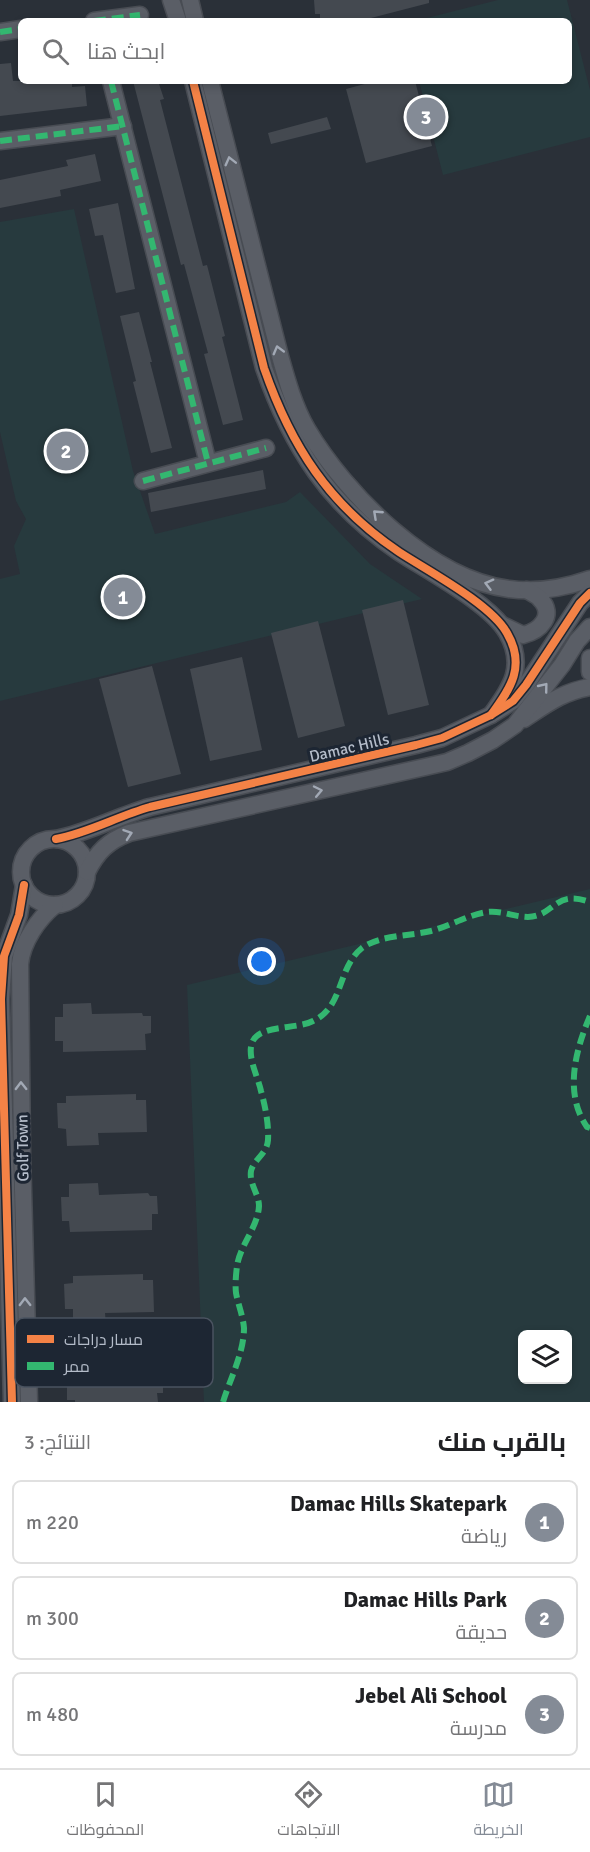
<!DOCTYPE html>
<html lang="ar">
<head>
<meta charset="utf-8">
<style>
	body { margin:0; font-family:Signika,Cairo,sans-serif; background:#f6f6f6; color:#202124; direction:rtl }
	.controls { position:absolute; right:18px; bottom:18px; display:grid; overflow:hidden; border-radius:9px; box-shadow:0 3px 9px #0003 }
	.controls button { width:54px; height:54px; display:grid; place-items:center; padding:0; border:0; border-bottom:2px solid #e0e0e0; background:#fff; color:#202124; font:30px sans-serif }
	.you { position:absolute; left:262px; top:962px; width:21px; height:21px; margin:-15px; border:4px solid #fff; border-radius:50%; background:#1a73e8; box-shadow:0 0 0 9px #1a73e833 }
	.badge { display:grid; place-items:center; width:39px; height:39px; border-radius:50%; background:#848b96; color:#fff; font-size:20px; font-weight:700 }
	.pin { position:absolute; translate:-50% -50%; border:3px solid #fff; box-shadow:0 2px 6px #0006 }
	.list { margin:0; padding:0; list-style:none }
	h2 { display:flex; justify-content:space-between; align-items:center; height:78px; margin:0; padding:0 24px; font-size:26px }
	h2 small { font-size:20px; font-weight:400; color:#757577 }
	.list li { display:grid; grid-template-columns:39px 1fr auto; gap:18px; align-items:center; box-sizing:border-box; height:84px; margin:0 12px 12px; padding:0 12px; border:2px solid #e0e0e0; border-radius:9px }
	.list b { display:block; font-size:22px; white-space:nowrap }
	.list p { margin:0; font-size:20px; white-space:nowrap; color:#757577 }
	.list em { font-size:20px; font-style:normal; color:#757577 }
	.icon { flex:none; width:33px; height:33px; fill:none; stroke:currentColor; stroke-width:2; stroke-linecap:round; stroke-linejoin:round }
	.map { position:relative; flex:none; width:590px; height:1402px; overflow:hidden; direction:ltr }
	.search { position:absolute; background:#fff; box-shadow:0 3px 9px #0003; left:18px; right:18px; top:18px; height:66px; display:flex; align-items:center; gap:15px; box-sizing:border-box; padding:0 21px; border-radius:9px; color:#757577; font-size:22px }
	.sheet { height:366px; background:#fff }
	nav { display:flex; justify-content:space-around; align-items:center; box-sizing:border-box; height:84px; border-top:2px solid #e0e0e0; background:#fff; font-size:16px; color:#757577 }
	nav a { display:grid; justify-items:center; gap:3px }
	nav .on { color:#848b96 }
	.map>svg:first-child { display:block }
</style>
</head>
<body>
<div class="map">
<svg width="590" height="1402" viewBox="0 0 590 1402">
	<rect width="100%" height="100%" fill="#2a3038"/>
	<g fill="#273a3e" fill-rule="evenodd">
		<polygon points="498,0 567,0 590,90 590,137 443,175 419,81 569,81 569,21 415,21"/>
		<polygon points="74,209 133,471 155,534 286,502 300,492 370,564 422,599 0,701 0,579 20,574 14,546 26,519 16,501 0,432 0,222"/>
		<path d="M590,889v513h-386l-17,-417zM522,1334h46v46h-46z"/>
	</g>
	<g fill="#444950">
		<polygon points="314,0 429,0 429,3 371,18 371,21 320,21 320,14 315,14"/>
		<polygon points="11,63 13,81 72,81 72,87 85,86 87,106 0,116 0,64"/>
		<polygon points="133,81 158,81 164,99 160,100 203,266 207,265 225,336 222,337 243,420 223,425 204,354 208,353 184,264 181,265"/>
		<polygon points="376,81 415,81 432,146 366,163 346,89"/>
		<polygon points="327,117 331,129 271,144 268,133"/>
		<polygon points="95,154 101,181 60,190 61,196 0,208 0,180 68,166 66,160"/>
		<polygon points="118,203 135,289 116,293 103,235 95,236 89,209"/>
		<polygon points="139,312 152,362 150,362 172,448 151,453 133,382 136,381 120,316"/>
		<polygon points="263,470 266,489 151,512 148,493"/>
		<polygon points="403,600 429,705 388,715 362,610"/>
		<polygon points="318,621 345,726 298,738 271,633"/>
		<polygon points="242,657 262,750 210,761 190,669"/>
		<polygon points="152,666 181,774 128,787 99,679"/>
		<polygon points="91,1003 92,1014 142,1013 143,1016 151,1016 151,1033 145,1034 146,1050 63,1052 63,1041 55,1041 55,1017 63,1017 63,1004"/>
		<polygon points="136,1094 136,1100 146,1100 147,1132 98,1133 99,1145 67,1146 66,1129 58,1128 57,1103 66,1103 66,1096"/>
		<polygon points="98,1183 99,1195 148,1193 150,1196 157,1196 158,1214 152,1214 152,1230 70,1232 69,1221 62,1221 61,1197 69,1197 69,1184"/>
		<polygon points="143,1274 143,1280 153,1280 154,1312 105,1313 106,1325 73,1326 73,1309 65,1309 64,1284 73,1283 73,1276"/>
		<polygon points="104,1362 104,1374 154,1373 155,1376 163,1375 163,1393 157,1393 158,1402 75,1402 75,1400 67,1400 67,1376 75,1376 75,1363"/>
	</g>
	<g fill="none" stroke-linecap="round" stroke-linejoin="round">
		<g stroke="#484c53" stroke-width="19">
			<g id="minor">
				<polyline points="171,0 178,21"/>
				<polyline points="190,0 195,21"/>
				<polyline points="94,21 140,15"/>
				<polyline points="0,32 21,29"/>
				<polyline points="111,81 208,463"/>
				<path d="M193,81l71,287c27,78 65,137 135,184 29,19 92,52 108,81 19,33 4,55 -16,82"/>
				<path d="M210,81l70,275c7,25 14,50 27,73 39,66 123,150 202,160 28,4 55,-1 81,-10"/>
				<polyline points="0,141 123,126"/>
				<polyline points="143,481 266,448"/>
				<path d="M502,625l21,10c17,-4 33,-20 17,-36 -3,-4 -9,-6 -13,-9"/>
				<polyline points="590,658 590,672"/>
				<path d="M524,719c23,-15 38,-27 66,-32"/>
				<path d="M56,839c32,-6 62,-23 94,-32l266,-62 26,-7 49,-23 22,-14 13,-16 54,-82 10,-10"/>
				<circle cx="54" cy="872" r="33"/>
				<path d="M87,872c10,-20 21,-31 42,-39l296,-66 22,-5 21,-9 25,-13 22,-15 47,-60 15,-24 13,-14"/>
				<polyline points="12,1402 1,999 4,956 19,915 24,885"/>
				<path d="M29,1402l-7,-247 -2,-191c2,-22 18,-45 35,-59"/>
			</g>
		</g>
		<use href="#minor" stroke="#5a5e66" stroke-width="16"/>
		<g stroke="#33b770" stroke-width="6" stroke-dasharray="12 6" stroke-linecap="butt">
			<polyline points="94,21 140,15"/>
			<polyline points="0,32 21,29"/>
			<polyline points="111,81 208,463"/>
			<polyline points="0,141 123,126"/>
			<polyline points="143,481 266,448"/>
			<path d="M590,1016c-15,35 -26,78 -3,111l3,1"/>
			<path d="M223,1402c7,-23 21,-49 21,-74 -1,-12 -6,-24 -8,-35 -1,-9 0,-19 1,-27 3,-21 21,-39 22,-60 0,-12 -10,-22 -8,-35 3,-12 16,-17 17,-31 1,-15 -3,-35 -7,-49 -3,-14 -14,-34 -9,-48 6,-19 44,-13 61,-22 31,-14 24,-53 49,-73 17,-13 49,-12 69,-17 19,-5 37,-16 56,-19 14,-2 27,5 41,5 27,-1 26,-28 62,-15"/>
		</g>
		<g stroke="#1d2633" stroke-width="11">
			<g id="cycleway">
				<path d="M193,81l71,287c27,78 65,137 135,184 29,19 92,52 108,81 19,33 4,55 -16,82"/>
				<path d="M56,839c32,-6 62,-23 94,-32l266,-62 26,-7 49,-23 22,-14 13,-16 54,-82 10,-10"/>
				<polyline points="12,1402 1,999 4,956 19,915 24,885"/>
			</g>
		</g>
		<use href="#cycleway" stroke="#f48246" stroke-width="8"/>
	</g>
	<defs><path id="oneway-chevron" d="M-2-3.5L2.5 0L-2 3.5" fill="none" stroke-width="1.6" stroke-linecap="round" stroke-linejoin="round" transform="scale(1.5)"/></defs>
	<g stroke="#a2a9b5">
		<use href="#oneway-chevron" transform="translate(230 161) rotate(-104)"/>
		<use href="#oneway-chevron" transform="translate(278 350) rotate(-105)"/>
		<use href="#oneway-chevron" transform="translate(377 514) rotate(-137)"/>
		<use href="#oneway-chevron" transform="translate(489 584) rotate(-165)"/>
		<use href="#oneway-chevron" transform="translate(544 687) rotate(-51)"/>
		<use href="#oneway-chevron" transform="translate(318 791) rotate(-12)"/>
		<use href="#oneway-chevron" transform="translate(128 834) rotate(-19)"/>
		<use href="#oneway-chevron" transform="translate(21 1086) rotate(-91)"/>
		<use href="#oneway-chevron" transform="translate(25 1302) rotate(-91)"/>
	</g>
	<g text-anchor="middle" stroke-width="6" stroke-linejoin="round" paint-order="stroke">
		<g font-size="16" fill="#b4bcc9" stroke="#1d2633">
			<text transform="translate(349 747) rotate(-13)" y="6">Damac Hills</text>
			<text transform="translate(22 1148) rotate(-91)" y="6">Golf Town</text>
		</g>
	</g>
	<rect x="15" y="1318" width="198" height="69" rx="9" fill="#1d2633" stroke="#4a5360" stroke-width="1.5"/>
	<rect x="27" y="1335" width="27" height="8" fill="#f48246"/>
	<rect x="27" y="1362" width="27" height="8" fill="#33b770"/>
	<g font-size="16" fill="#b4bcc9">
		<text x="64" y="1345">مسار دراجات</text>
		<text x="64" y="1372">ممر</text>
	</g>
</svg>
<div class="controls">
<button><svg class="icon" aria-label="layers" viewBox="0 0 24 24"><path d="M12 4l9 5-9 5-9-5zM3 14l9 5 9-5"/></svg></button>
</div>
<div class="you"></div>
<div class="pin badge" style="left:123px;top:597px">1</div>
<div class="pin badge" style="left:66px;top:451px">2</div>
<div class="pin badge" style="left:426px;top:117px">3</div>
<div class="search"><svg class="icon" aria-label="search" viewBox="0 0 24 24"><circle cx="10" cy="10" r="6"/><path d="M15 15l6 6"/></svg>ابحث هنا</div>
</div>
<section class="sheet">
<h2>بالقرب منك<small>النتائج: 3</small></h2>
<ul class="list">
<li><span class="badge">1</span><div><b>Damac Hills Skatepark</b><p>رياضة</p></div><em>220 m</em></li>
<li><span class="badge">2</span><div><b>Damac Hills Park</b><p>حديقة</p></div><em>300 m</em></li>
<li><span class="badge">3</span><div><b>Jebel Ali School</b><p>مدرسة</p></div><em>480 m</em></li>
</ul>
</section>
<nav>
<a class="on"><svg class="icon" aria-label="map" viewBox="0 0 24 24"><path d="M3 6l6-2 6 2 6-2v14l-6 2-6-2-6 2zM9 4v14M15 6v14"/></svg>الخريطة</a>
<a><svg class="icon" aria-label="directions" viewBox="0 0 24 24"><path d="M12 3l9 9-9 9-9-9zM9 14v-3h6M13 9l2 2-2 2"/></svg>الاتجاهات</a>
<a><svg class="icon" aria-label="saved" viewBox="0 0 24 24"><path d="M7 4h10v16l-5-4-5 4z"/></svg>المحفوظات</a>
</nav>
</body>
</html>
